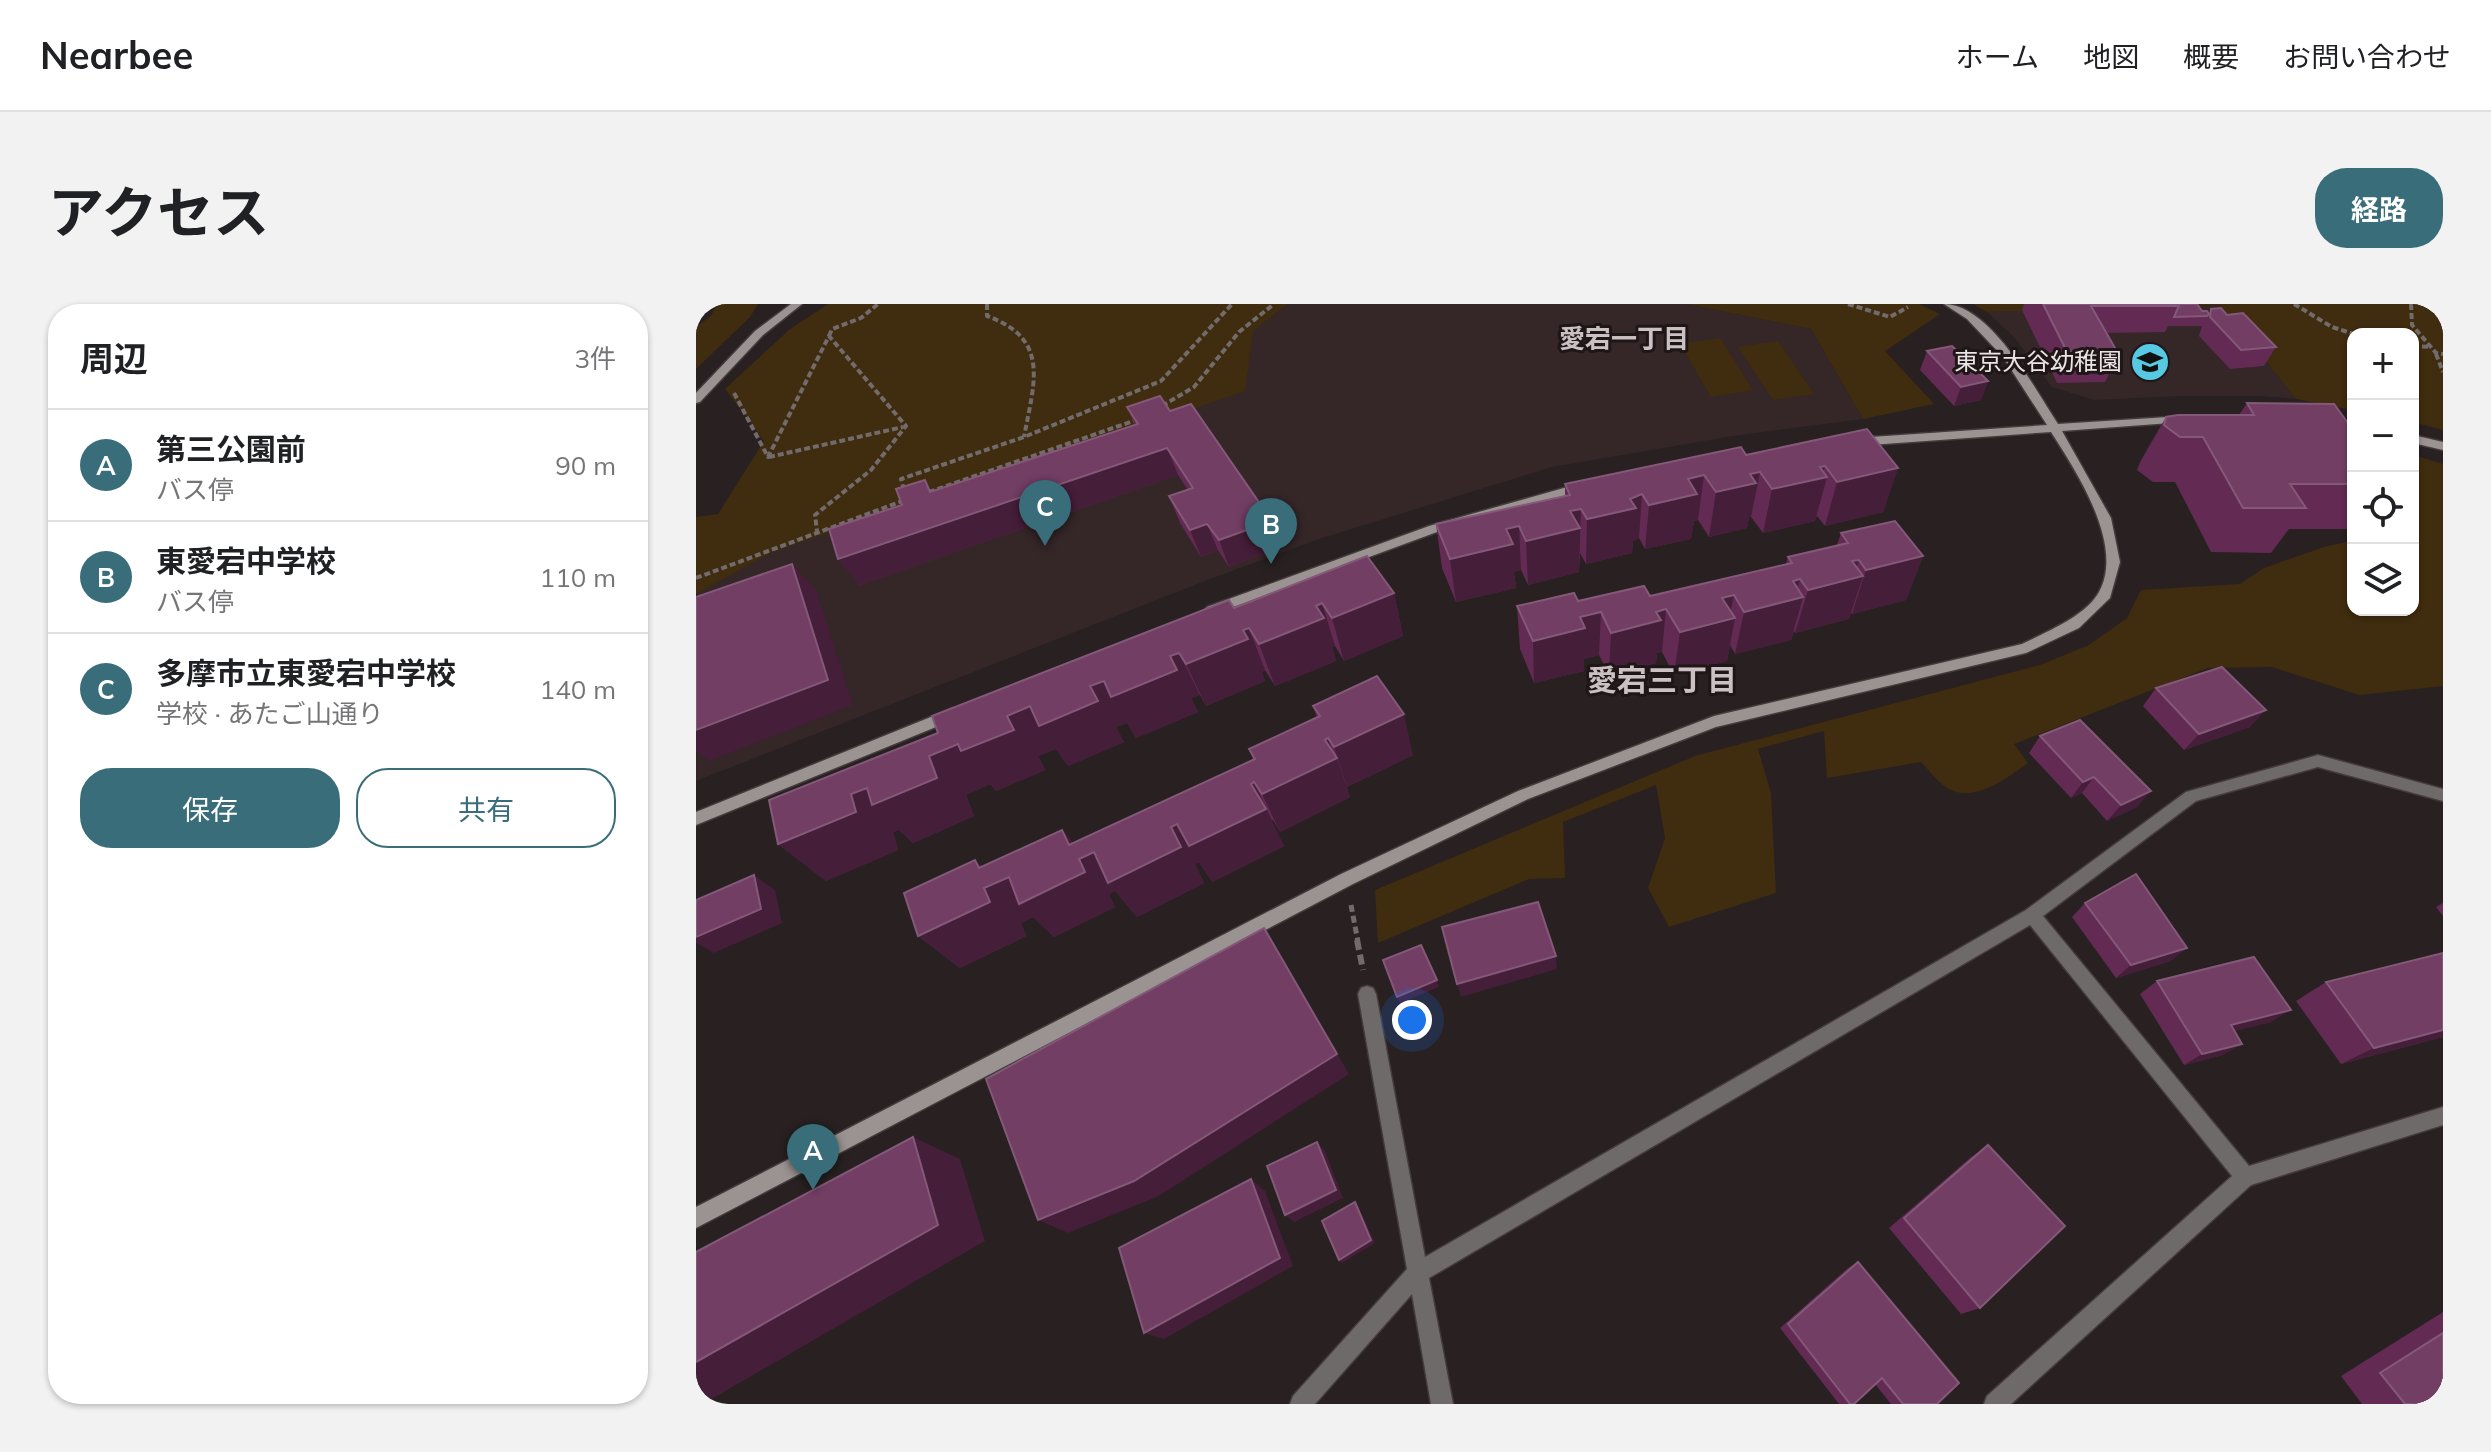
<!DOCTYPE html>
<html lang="ja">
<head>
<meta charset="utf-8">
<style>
	body { margin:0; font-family:Mulish,"Noto Sans JP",sans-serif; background:#f2f2f2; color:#202124 }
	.controls { position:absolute; right:24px; top:24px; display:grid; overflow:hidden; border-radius:16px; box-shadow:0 2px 6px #0004 }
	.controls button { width:72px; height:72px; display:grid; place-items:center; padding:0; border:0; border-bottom:2px solid #e0e0e0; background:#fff; color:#202124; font:40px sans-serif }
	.you { position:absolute; left:716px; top:716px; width:28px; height:28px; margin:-20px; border:6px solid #fff; border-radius:50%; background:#1a73e8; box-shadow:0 0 0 12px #1a73e833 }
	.badge { display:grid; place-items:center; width:52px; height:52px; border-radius:50%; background:#396d79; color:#fff; font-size:26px; font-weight:700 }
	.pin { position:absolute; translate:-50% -66px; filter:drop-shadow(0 2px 4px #0008) }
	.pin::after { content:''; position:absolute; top:42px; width:28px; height:24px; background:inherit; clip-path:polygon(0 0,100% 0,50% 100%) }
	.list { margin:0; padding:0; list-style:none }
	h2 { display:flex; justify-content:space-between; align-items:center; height:104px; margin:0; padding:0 32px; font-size:34px }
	h2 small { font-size:26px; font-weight:400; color:#757577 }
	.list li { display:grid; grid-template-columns:52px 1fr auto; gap:24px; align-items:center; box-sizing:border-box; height:112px; padding:0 32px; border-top:2px solid #e0e0e0 }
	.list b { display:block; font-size:30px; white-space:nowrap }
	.list p { margin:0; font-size:26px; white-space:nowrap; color:#757577 }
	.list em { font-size:26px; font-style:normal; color:#757577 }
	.actions { display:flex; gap:16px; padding:24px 32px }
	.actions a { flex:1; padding:18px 0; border:2px solid #396d79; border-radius:32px; text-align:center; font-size:28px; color:#396d79 }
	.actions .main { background:#396d79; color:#fff }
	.icon { flex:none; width:44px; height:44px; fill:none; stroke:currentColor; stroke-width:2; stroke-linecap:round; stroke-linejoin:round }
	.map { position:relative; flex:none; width:1747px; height:1100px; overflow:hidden; border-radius:32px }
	header { display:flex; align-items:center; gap:48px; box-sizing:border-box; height:112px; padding:0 40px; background:#fff; border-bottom:2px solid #e0e0e0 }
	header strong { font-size:38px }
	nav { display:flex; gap:44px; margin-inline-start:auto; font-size:28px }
	.intro { display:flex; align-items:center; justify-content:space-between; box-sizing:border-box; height:192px; padding:0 48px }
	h1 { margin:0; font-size:56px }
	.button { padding:20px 36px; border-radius:32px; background:#396d79; color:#fff; font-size:28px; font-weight:700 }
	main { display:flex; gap:48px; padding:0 48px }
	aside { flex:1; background:#fff; border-radius:32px; box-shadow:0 2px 6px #0004 }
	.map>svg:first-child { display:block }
</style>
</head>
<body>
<header>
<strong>Nearbee</strong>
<nav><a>ホーム</a><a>地図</a><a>概要</a><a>お問い合わせ</a></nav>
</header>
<div class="intro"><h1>アクセス</h1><a class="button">経路</a></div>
<main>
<aside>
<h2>周辺<small>3件</small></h2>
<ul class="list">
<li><span class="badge">A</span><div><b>第三公園前</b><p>バス停</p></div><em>90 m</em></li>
<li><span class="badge">B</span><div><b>東愛宕中学校</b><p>バス停</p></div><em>110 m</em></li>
<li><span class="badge">C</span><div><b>多摩市立東愛宕中学校</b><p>学校 · あたご山通り</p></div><em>140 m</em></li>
</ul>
<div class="actions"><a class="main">保存</a><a>共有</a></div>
</aside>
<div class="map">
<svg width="1747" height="1100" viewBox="0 0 1747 1100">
	<rect width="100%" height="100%" fill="#282021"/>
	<g fill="#352628">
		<polygon points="592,0 990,0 1115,25 1167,115 1037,132 856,163 620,236 509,277 0,477 1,288 76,248 557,27"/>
		<polygon points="1524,1 1600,95 1566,92 1484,92 1398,96 1356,83 1318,33 1291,8"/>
	</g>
	<g fill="#402c0e">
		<polygon points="21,0 62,0 54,13 0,65 0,23 15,12"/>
		<polygon points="132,0 592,0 557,27 549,87 76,248 0,290 0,213 22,210 68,137 29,85 94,25"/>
		<polygon points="990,0 1223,0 1244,10 1189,47 1238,100 1167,115 1115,25"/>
		<polygon points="1277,0 1747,0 1747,126 1717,118 1717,30 1657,30 1657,106 1600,95 1524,1 1291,8"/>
		<polygon points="1024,34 1057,86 1015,93 984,40"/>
		<polygon points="1082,37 1118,90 1077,96 1042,43"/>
		<path d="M1717,151l30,9v222l-84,9 -87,-28 -64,1 -194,76 14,19c-22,16 -58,44 -85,22 -8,-6 -15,-16 -22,-23l-94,16 -3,-47 -66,18 13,44 5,100 -107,34 -21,-39 17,-50 -9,-53 -93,37 2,56 -36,1 -151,64 -3,-53 320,-134 345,-91 49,-20 38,-27 14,-28 99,-6 24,-16 63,-22 26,-5v69h60z"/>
	</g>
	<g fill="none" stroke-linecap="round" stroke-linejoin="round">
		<g stroke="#433b3c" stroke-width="3">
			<polygon id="street" points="1622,451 1747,485 1747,497 1622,463 1500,497 1347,612 1553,862 1747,803 1747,821 1555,881 1315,1100 1288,1100 1291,1092 1536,872 1334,621 733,974 757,1100 735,1100 716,990 619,1100 594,1100 597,1092 711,965 662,690 665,684 671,682 677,684 680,690 729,953 1330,606 1490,488"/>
		</g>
		<g stroke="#433b3c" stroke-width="3">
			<g id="secondary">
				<polygon points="95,0 106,0 67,31 4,98 0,99 0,89 59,27"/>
				<path d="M1248,0c46,0 91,85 114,120l126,-8 6,3 -6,3 -122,9 49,87 9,44 -10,36 -31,30 -53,25 -310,74 -188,72 -175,85 -657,344v-21l645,-333 177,-83 196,-75 308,-72c24,-12 64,-28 77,-52 26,-47 -23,-121 -48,-160l-195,14 -6,-4 6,-4 191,-13 -44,-68 -36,-38z"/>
				<polygon points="1717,131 1747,138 1747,146 1717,139"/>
				<polygon points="889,178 893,179 893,185 741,228 521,309 516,311 509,306 511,303 733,222"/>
				<polygon points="257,404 264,410 262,414 0,521 0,508"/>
			</g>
		</g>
		<g stroke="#726b6c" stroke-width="4" stroke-dasharray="6 3" stroke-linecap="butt">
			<path d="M291,0v12c64,23 47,67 37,121"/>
			<polyline points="1152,0 1194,13 1212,3"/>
			<polyline points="1598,0 1636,23 1658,30"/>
			<polyline points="1715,0 1716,21 1740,49 1747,50"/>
			<polyline points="133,32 136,25 165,14 182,0"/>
			<polyline points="1717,42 1735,43"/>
			<polyline points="1740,50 1747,68"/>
			<polyline points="38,89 72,153 133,32 210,122 175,166 119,211 121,227"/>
			<polyline points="466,102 498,83 543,28 578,0"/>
			<polyline points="73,153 207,123"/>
			<polyline points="208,186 205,175 328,133 465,77 536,0"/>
			<polyline points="233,188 443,115"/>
			<polyline points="0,274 209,196"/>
		</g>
		<polyline stroke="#726b6c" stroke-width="5" stroke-dasharray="7 4" stroke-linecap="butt" points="655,601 662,638"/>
		<polyline stroke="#726b6c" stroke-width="6" stroke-dasharray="10 5" stroke-linecap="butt" points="661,636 667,666"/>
		<use href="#street" fill="#6e6a69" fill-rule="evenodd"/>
		<use href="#secondary" fill="#9a9391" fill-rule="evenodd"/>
	</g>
	<g fill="#632a54">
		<polygon points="1328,0 1501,0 1506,7 1513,10 1515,5 1531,11 1580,43 1568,62 1534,65 1503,32 1506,22 1472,22 1469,28 1410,29 1423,51 1409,78 1361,79 1326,6"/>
		<polygon points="1231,47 1292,77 1285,96 1258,102 1224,66"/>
		<polygon points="1551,99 1657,126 1657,223 1655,225 1593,225 1575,249 1515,248 1479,178 1457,178 1441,166 1444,158 1470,113 1543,111"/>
		<polygon points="431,103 474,107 576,217 585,243 533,263 522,246 505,253 484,219 473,192 492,186 482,171 164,281 142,255 206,201 237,187 439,121"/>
		<polygon points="1050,151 1202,164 1187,208 1129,222 1121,212 1119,217 1067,229 1055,213 1053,213 1051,224 1013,233 1002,216 998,217 995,235 949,245 943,234 937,237 936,249 890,260 884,249 883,268 832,281 825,266 818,268 820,284 760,298 746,264 740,220 869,192 869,180"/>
		<polygon points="1145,229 1227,252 1210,296 1156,310 1155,309 1153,315 1099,329 1098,327 1095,336 1039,350 1034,341 1031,357 978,371 966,348 961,349 960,359 913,371 903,351 888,355 888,367 838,379 824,345 821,302 954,292 1090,260 1092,253 1141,241"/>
		<polygon points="698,289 707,332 648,357 639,342 636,343 640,357 579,382 569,366 566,368 569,377 510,402 504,391 495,394 502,408 440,434 431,419 420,423 428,438 372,462 360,445 342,452 349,466 300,487 294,480 270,491 278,512 217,539 203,526 197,528 202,546 130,577 82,540 242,429 538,304"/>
		<polygon points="1460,384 1554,423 1488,446 1447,402"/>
		<polygon points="617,402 717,451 651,483 650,481 654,493 584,528 577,516 575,517 588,542 516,578 503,558 499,560 508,579 441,613 419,587 413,590 419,603 358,633 337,613 325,619 330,632 264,664 222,632 286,562 366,526 377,539 557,455 553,445 621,414"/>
		<polygon points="1344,432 1441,503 1411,517 1386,489 1375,494 1333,449"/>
		<polygon points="1389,599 1491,644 1474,657 1420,674 1376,613"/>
		<polygon points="1747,599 1747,612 1740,603"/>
		<polygon points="1461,677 1575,718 1538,727 1527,751 1488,761 1444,690"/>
		<polygon points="1630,678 1747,733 1645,760 1600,697"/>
		<polygon points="1292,841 1284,1004 1265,1010 1193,924 1274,854"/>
		<polygon points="1162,958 1241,1100 1195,1100 1179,1080 1158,1100 1143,1100 1084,1024 1152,964"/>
		<polygon points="1747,1008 1747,1100 1666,1100 1645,1072"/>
	</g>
	<g fill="#451e39">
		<polygon points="1292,77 1285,96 1258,102 1265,83"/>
		<polygon points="471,144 482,171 164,281 142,255"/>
		<polygon points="1129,162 1125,174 1131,173 1119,217 1067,229 1076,185 1124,163"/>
		<polygon points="1202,164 1187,208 1129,222 1141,178"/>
		<polygon points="1064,168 1055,213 1053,213 1051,224 1013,233 1020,188 1054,170"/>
		<polygon points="1008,171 1002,216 998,217 995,235 949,245 953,201 992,175"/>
		<polygon points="946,190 943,234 937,237 936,249 890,260 891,215"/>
		<polygon points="885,205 883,268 832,281 830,237 874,207"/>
		<polygon points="576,217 585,243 533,263 523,236"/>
		<polygon points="511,220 522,246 505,253 494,226"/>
		<polygon points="823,222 825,266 818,268 820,284 760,298 754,255 810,225"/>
		<polygon points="1227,252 1210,296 1156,310 1170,266"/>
		<polygon points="1163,256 1156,275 1167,272 1153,315 1099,329 1112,286 1156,257"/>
		<polygon points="96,260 120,286 157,401 13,457 0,447 0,426"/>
		<polygon points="1104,275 1099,295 1107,293 1095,336 1039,350 1048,308 1097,277"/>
		<polygon points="698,289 707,332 648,357 636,314"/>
		<polygon points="1038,291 1033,316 1039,314 1031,357 978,371 984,328 1026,294"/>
		<polygon points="626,299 639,342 636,343 640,357 579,382 563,340 620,302"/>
		<polygon points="970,305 966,348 961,349 960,359 913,371 915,329 960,308"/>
		<polygon points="905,308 903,351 888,355 888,367 838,379 837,337 884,313"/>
		<polygon points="553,324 569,366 566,368 569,377 510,402 490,360 547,326"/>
		<polygon points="483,349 504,391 495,394 502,408 440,434 431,419 420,423 428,438 372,462 360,445 342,452 349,466 300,487 294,480 270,491 278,512 217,539 203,526 197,528 202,546 130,577 82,540 155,490 311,412"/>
		<polygon points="1570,406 1554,423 1488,446 1503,430"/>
		<polygon points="708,410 717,451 651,483 638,443"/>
		<polygon points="632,434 639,455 641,454 654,493 584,528 566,490"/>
		<polygon points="1398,473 1386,489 1375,494 1387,478"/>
		<polygon points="558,478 588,542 516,578 503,558 499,560 508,579 441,613 419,587 413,590 419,603 358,633 337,613 325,619 330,632 264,664 222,632 288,584 279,556 302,578 373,541 366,526 388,552 398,548 475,523"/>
		<polygon points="1455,487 1441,503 1411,517 1425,501"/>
		<polygon points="58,571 79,586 86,619 18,649 0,639 0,633"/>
		<polygon points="568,624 653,770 463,892 372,929 342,916"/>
		<polygon points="1491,644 1474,657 1420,674 1435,661"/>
		<polygon points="860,652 861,665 765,693 761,680"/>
		<polygon points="741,676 743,683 704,699 701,693"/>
		<polygon points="1595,706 1575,718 1516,733 1535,721"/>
		<polygon points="1747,726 1747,733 1645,760 1678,744"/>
		<polygon points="1546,740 1527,751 1488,761 1506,750"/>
		<polygon points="217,833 264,855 289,937 7,1100 0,1100 0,1058"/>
		<polygon points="621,838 629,847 647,894 598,918 589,911"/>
		<polygon points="555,875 569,887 597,962 468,1035 448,1029"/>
		<polygon points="659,898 662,902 679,939 646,959 643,956"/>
	</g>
	<g fill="#723e64" stroke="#845878" stroke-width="2">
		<polygon points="1347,0 1482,0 1483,2 1395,2 1423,51 1373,52"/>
		<polygon points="1482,0 1501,0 1506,7 1511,7 1513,10 1511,12 1478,13 1483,2"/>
		<polygon points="1525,4 1531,11 1547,9 1580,43 1545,46 1514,13 1515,5"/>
		<polygon points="1256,42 1292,77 1265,83 1231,47"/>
		<polygon points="464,92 474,107 495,100 576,217 523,236 511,220 494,226 473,192 497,184 471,144 142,255 133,225 206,201 200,185 229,176 234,188 442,120 431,103"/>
		<polygon points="1551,99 1638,100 1657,126 1657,180 1594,180 1610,204 1547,204 1507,133 1484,133 1468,121 1470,113 1482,111 1558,111"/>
		<polygon points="1171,125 1202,164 1141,178 1129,162 1124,163 1131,173 1076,185 1064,168 1054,170 1060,179 1020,188 1008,171 992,175 1001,190 953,201 946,190 934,195 940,204 891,215 885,205 874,207 884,224 830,237 823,222 810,225 817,240 754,255 740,220 874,191 869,180 1045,143 1050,151"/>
		<polygon points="1199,217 1227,252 1170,266 1163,256 1156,257 1167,272 1112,286 1104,275 1097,277 1107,293 1048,308 1038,291 1026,294 1039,314 984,328 970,305 960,308 965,316 915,329 905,308 884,313 889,324 837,337 821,302 878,289 882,297 948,282 954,292 1096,259 1092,253 1152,239 1145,229"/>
		<polygon points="671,252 698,289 636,314 626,299 620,302 628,314 563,340 553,324 547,326 552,335 490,360 483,349 474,352 481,366 415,393 408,377 394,382 402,397 343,422 334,402 311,412 318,426 265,447 262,440 233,452 241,474 176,501 171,484 155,490 160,508 82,540 73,496 242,429 236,412 533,296 538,304"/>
		<polygon points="96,260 132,376 0,426 0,293"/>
		<polygon points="1526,363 1570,406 1503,430 1460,384"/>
		<polygon points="681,372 708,410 638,443 632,434 629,436 641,454 566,490 558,478 555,480 570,505 493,542 481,520 475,523 485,543 412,579 398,548 383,555 389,568 323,600 313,573 288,584 294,598 222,632 208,589 279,556 283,564 366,526 373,541 559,455 553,445 624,412 617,402"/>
		<polygon points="1384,416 1455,487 1425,501 1398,473 1387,478 1344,432"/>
		<polygon points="1440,570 1491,644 1435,661 1389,599"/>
		<polygon points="58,571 65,605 0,633 0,596"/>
		<polygon points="842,598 860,652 761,680 746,623"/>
		<polygon points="568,624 641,750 438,877 342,916 290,775"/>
		<polygon points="725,641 741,676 701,693 687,656"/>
		<polygon points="1747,649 1747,726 1678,744 1630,678"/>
		<polygon points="1558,653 1595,706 1535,721 1546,740 1506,750 1461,677"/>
		<polygon points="217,833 242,921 0,1058 0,948"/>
		<polygon points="621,838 640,886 589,911 571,862"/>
		<polygon points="1292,841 1369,922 1284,1004 1208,914"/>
		<polygon points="555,875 584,954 448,1029 423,944"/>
		<polygon points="659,898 675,936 643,956 626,917"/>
		<polygon points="1162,958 1263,1079 1241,1100 1207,1100 1186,1074 1158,1100 1154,1100 1092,1020"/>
		<polygon points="1747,1029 1747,1100 1709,1100 1684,1069"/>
	</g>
	<defs>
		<g id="school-disc" transform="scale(2)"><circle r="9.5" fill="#57c9e2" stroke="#1e1617"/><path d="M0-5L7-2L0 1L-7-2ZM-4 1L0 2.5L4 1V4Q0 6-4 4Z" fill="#111"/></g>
	</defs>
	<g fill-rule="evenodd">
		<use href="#school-disc" x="1454" y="58"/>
	</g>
	<g text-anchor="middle" stroke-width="6" stroke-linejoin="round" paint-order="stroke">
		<g font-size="24" fill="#eae4e5" stroke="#1e1617" text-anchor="end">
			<text x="1426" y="66">東京大谷幼稚園</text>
		</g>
		<g font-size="26" font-weight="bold" fill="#ccc1c2" stroke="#1e1617">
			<text x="928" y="44">愛宕一丁目</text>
		</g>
		<g font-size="30" font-weight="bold" fill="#ccc1c2" stroke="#1e1617">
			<text x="966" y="387">愛宕三丁目</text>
		</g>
	</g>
</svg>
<div class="controls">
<button>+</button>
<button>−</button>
<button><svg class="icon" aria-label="locate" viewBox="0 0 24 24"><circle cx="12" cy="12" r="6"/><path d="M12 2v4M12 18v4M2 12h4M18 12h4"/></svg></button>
<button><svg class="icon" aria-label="layers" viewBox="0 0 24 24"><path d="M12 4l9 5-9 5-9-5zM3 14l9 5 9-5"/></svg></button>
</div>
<div class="you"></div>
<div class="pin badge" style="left:117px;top:886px">A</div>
<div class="pin badge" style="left:575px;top:260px">B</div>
<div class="pin badge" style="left:349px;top:242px">C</div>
</div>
</main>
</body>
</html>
